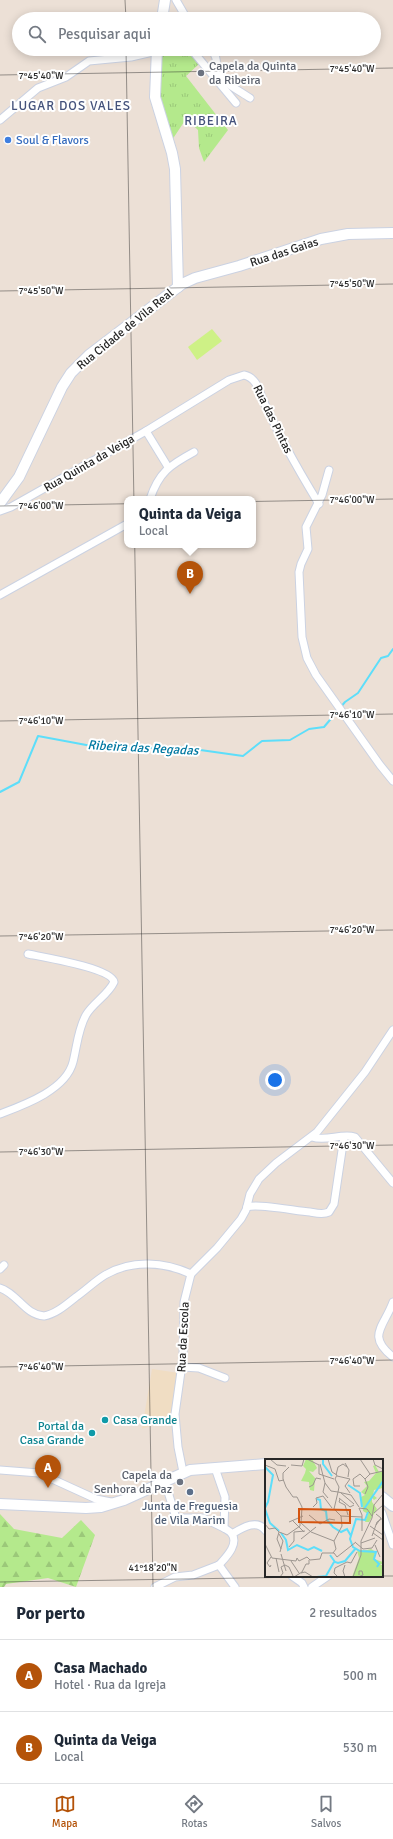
<!DOCTYPE html>
<html lang="pt">
<head>
<meta charset="utf-8">
<style>
	body { margin:0; font-family:Signika,sans-serif; background:#f6f6f7; color:#1f2937 }
	.you { position:absolute; left:275px; top:1080px; width:14px; height:14px; margin:-10px; border:3px solid #fff; border-radius:50%; background:#1a73e8; box-shadow:0 0 0 6px #1a73e833 }
	.badge { display:grid; place-items:center; width:26px; height:26px; border-radius:50%; background:#b45309; color:#fff; font-size:13px; font-weight:700 }
	.pin { position:absolute; translate:-50% -33px; filter:drop-shadow(0 1px 2px #0008) }
	.pin::after { content:''; position:absolute; top:21px; width:14px; height:12px; background:inherit; clip-path:polygon(0 0,100% 0,50% 100%) }
	.popup { position:absolute; left:124px; top:496px; width:132px; height:52px; box-sizing:border-box; display:grid; place-content:center; border-radius:8px; background:#fff; filter:drop-shadow(0 1px 3px #0005); font-size:13px; white-space:nowrap; color:#747a83 }
	.popup b { font-size:15px; color:#1f2937 }
	.popup::after { content:''; position:absolute; left:50%; top:100%; margin-left:-8px; border:8px solid transparent; border-top-color:#fff }
	.list { margin:0; padding:0; list-style:none }
	h2 { display:flex; justify-content:space-between; align-items:center; height:52px; margin:0; padding:0 16px; font-size:17px }
	h2 small { font-size:13px; font-weight:400; color:#747a83 }
	.list li { display:grid; grid-template-columns:26px 1fr auto; gap:12px; align-items:center; box-sizing:border-box; height:72px; padding:0 16px; border-top:1px solid #e0e1e3 }
	.list b { display:block; font-size:15px; white-space:nowrap }
	.list p { margin:0; font-size:13px; white-space:nowrap; color:#747a83 }
	.list em { font-size:13px; font-style:normal; color:#747a83 }
	.icon { flex:none; width:22px; height:22px; fill:none; stroke:currentColor; stroke-width:2; stroke-linecap:round; stroke-linejoin:round }
	.map { position:relative; flex:none; width:393px; height:1587px; overflow:hidden }
	.search { position:absolute; background:#fff; box-shadow:0 2px 10px #0003; left:12px; right:12px; top:12px; height:44px; display:flex; align-items:center; gap:10px; box-sizing:border-box; padding:0 14px; border-radius:22px; color:#747a83; font-size:15px }
	.sheet { height:196px; background:#fff }
	nav { display:flex; justify-content:space-around; align-items:center; box-sizing:border-box; height:56px; border-top:1px solid #e0e1e3; background:#fff; font-size:11px; color:#747a83 }
	nav a { display:grid; justify-items:center; gap:2px }
	nav .on { color:#b45309 }
	.map>svg:first-child { display:block }
</style>
</head>
<body>
<div class="map">
<svg width="393" height="1587" viewBox="0 0 393 1587">
	<defs>
		<pattern id="grass-tufts" width="24" height="20" patternUnits="userSpaceOnUse"><rect width="24" height="20" fill="#b4e98c"/><path d="M3 7l-1-3M5 7V3M7 7l1-3M15 17l-1-3M17 17v-4M19 17l1-3" fill="none" stroke="#9bc879"/></pattern>
		<pattern id="forest-firs" width="22" height="20" patternUnits="userSpaceOnUse"><rect width="22" height="20" fill="#b4e98c"/><path d="M5 1l3.5 6h-7zM16 11l3.5 6h-7z" fill="#9bc879"/></pattern>
	</defs>
	<rect width="100%" height="100%" fill="#ece0d6"/>
	<polygon fill="#f0ddc3" points="152,1369 179,1373 172,1417 161,1416 161,1422 142,1429"/>
	<polygon fill="url(#grass-tufts)" points="162,49 188,49 199,64 186,76 228,130 204,162 199,148 198,130 186,119 172,140 159,102"/>
	<polygon fill="url(#forest-firs)" points="0,1514 14,1529 62,1538 81,1520 95,1535 76,1587 48,1578 6,1584 4,1587 0,1587"/>
	<polygon fill="#cef186" points="212,329 222,341 197,360 188,347"/>
	<g fill="none" stroke-linecap="round" stroke-linejoin="round">
		<polyline stroke="#5ddefa" stroke-width="2" points="0,792 19,782 38,736 97,747 166,748 179,747 243,756 262,741 290,740 309,729 324,727 345,702 358,693 381,658 388,656 393,649"/>
		<g stroke="#cbd2e2" stroke-width="9">
			<g id="street">
				<polyline points="176,0 187,19"/>
				<polyline points="191,49 236,103"/>
				<path d="M211,49c9,12 3,14 7,23 6,12 22,19 32,26"/>
				<polyline points="0,120 38,88 66,77 89,61 131,57 157,51"/>
				<polyline points="146,431 168,467"/>
				<polyline points="329,470 322,495 306,527 308,549 301,564 299,572 302,637 307,658 316,675 380,765 393,781"/>
				<path d="M150,499c9,-27 20,-34 44,-47"/>
				<path d="M0,511l11,-4 135,-76 83,-51 15,-5c10,2 14,11 17,20 16,38 36,73 58,109"/>
				<polyline points="0,595 127,524"/>
				<path d="M0,1114c24,-9 66,-24 73,-52 4,-16 5,-33 13,-47 7,-12 22,-20 28,-33 -3,-14 -72,-25 -86,-28"/>
				<path d="M312,1137c14,5 29,-4 43,0l38,46"/>
				<path d="M247,1207c10,-4 49,4 63,5 6,1 13,3 19,0l5,-8 10,-67"/>
				<polyline points="0,1269 4,1265"/>
				<path d="M0,1288c17,5 25,27 44,28 12,-2 23,-12 32,-19 10,-7 19,-16 29,-22 27,-16 60,-13 86,-1"/>
				<path d="M393,1302c-9,25 -27,34 0,55"/>
				<polyline points="182,1367 199,1368 225,1378"/>
				<path d="M215,1468l10,29 -1,31c3,2 6,3 8,6 7,11 -7,24 -13,31"/>
				<polyline points="0,1470 39,1473 96,1499 111,1502"/>
				<polyline points="183,1472 178,1447 175,1414 183,1357 184,1302 191,1274 217,1248 241,1219 246,1210 250,1194 259,1179 276,1163 317,1132 365,1072 393,1030"/>
				<polyline points="165,1482 176,1518 203,1518 224,1528"/>
				<polyline points="382,1513 393,1545"/>
				<path d="M232,1534c10,-6 25,-16 34,-3"/>
				<polyline points="219,1565 235,1587"/>
				<polyline points="292,1576 302,1583 304,1587"/>
				<polyline points="155,1587 175,1577 193,1575 219,1565"/>
				<polyline points="312,1587 328,1576"/>
			</g>
		</g>
		<g stroke="#cbd2e2" stroke-width="12">
			<g id="secondary">
				<polyline points="162,19 165,0"/>
				<polyline points="157,49 155,97 172,153 175,169 178,287"/>
				<polyline points="0,503 19,477 62,387 71,373 89,355 182,284 195,278 239,266 321,239 348,234 393,233"/>
				<polyline points="382,1497 393,1506"/>
				<polyline points="0,1504 86,1508 101,1507 124,1500 190,1470 266,1464"/>
			</g>
		</g>
		<use href="#street" stroke="#fff" stroke-width="7"/>
		<use href="#secondary" stroke="#fff" stroke-width="10"/>
	</g>
	<path fill="none" stroke="#272727" stroke-width="1" stroke-opacity="0.45" d="M125,0l1,19M126,49l27,1538M0,75l393,-7M0,291l393,-7M0,506l393,-7M0,721l393,-7M0,936l393,-6M0,1152l393,-7M0,1367l393,-7M382,1576h11M0,1582l366,-6"/>
	<g fill="#6b7280" stroke="#fff" stroke-width="1.5">
		<circle cx="201" cy="73" r="4"/>
		<circle cx="180" cy="1482" r="4"/>
	</g>
	<circle fill="#3f7fe0" stroke="#fff" stroke-width="1.5" cx="8" cy="140" r="4"/>
	<g fill="#0f9aa8" stroke="#fff" stroke-width="1.5">
		<circle cx="105" cy="1420" r="4"/>
		<circle cx="92" cy="1433" r="4"/>
	</g>
	<circle fill="#5c6f8a" stroke="#fff" stroke-width="1.5" cx="190" cy="1492" r="4"/>
	<g text-anchor="middle" stroke-width="4" stroke-linejoin="round" paint-order="stroke">
		<g font-size="12" fill="#5b616d" stroke="#fff" text-anchor="start">
			<text x="209" y="70">Capela da Quinta<tspan x="209" dy="14">da Ribeira</tspan></text>
			<text x="172" y="1479" text-anchor="end">Capela da<tspan x="172" dy="14">Senhora da Paz</tspan></text>
		</g>
		<g font-size="12" fill="#366cbe" stroke="#fff" text-anchor="start">
			<text x="16" y="144">Soul &amp; Flavors</text>
		</g>
		<g font-size="12" fill="#272727" stroke="#fff">
			<text transform="translate(284 252) rotate(-18)" y="4">Rua das Gaias</text>
			<text transform="translate(125 329) rotate(-39)" y="4">Rua Cidade de Vila Real</text>
			<text transform="translate(273 419) rotate(64)" y="4">Rua das Pintas</text>
			<text transform="translate(89 463) rotate(-30)" y="4">Rua Quinta da Veiga</text>
			<text transform="translate(183 1337) rotate(-87)" y="4">Rua da Escola</text>
		</g>
		<g font-size="12" fill="#0d838f" stroke="#fff" text-anchor="start">
			<text x="113" y="1424">Casa Grande</text>
			<text x="84" y="1430" text-anchor="end">Portal da<tspan x="84" dy="14">Casa Grande</tspan></text>
		</g>
		<g font-size="12" fill="#4e5e75" stroke="#fff">
			<text x="190" y="1510">Junta de Freguesia<tspan x="190" dy="14">de Vila Marim</tspan></text>
		</g>
		<g font-size="13" letter-spacing="1" fill="#44527b" stroke="#fff">
			<text x="71" y="110">LUGAR DOS VALES</text>
			<text x="211" y="125">RIBEIRA</text>
		</g>
		<g font-size="13" font-style="italic" fill="#0078a1" stroke="#fff">
			<text transform="translate(143 747) rotate(3)" y="5">Ribeira das Regadas</text>
		</g>
	</g>
	<g transform="translate(265 1459)">
		<rect width="118" height="118" fill="#ece0d6"/>
		<path d="M92,91l18,1 -1,7 5,8 4,-1v12h-31l7,-19z" fill="#b4e98c"/>
		<path d="M41,0h6l5,9 -4,4 -4,-1 6,7 -1,13 -4,-1 -1,-8 -8,-1 4,-8 1,-4 -3,-3zM110,6l4,7 4,-1v17l-9,2 -1,5 4,3 -3,2 -2,-2v4l5,7 -8,13h-4l3,-8 -5,-3 -2,-14 4,-2 -4,-3 6,-6 -3,-4 5,-1 7,-8 -3,-7zM106,90l5,3 -3,4 1,3 9,3v2h-3l3,2 -6,2 -1,8 -1,1 1,-8 -11,-7 1,6 -9,3 -1,5 7,1h-8l8,-26z" fill="#b4e98c"/>
		<path fill="none" stroke="#5ddefa" stroke-width="2" d="M58,0v5l9,12M0,8l8,8 -5,27 -3,6M83,26l12,8 2,14M52,40l3,1 1,9 5,2 1,9 6,7 8,5 6,-3 4,7M0,50l5,14 9,8M99,50l19,-28M103,53l-3,8 -9,-1 -6,20 3,8 7,4 16,1 -2,7 5,5 -2,3M16,74l5,7 2,10 9,-5 11,5 6,-3 8,4M65,96l5,7 3,1 7,-2 11,-13M52,118l9,-1 8,-14"/>
		<path fill="none" stroke="#9d9690" stroke-width="1" d="M5,0l7,6 9,1M42,0l12,6v9l15,5M63,0l4,13 5,3 -2,4M95,0l10,15M108,0l2,6 8,4M80,4l4,7 -1,7M55,5l5,19 6,8 7,1M0,6l10,4 4,12 5,-1M26,6l11,1 2,-7M24,8l-6,6v6l3,8 7,10h4l5,10 -1,16 10,9 23,9M105,15l13,-3M71,16l2,-8 5,-3 4,3M72,17l13,3M70,20l4,8 -1,5 13,3 8,12M88,20l7,-5 5,5 5,-5M88,20l1,7h6M60,24l-2,9 5,6M44,28l4,-2 3,-7 5,1M76,34l13,11M85,34l-5,-7 5,-7M100,35l3,-7 -3,-8M74,39l11,9 4,-2M75,40l-1,3 6,3 3,10M48,48l4,-4 -1,-5 7,-2 9,12M94,49l3,7v16M94,49l8,1 5,7M109,54l9,-8M111,55l5,4 -5,7M44,56l11,9 9,-5 6,1M76,57l21,1M28,62l11,11M24,63l14,-6M0,65l4,5 6,-1 4,4M105,67l13,9M108,74l10,7M14,75l4,7 -3,11M107,77l5,-14 6,-4M36,80l15,-12M69,82l8,-15 -1,-10 -7,-7 4,-17M91,84l7,6 9,-1 5,-8M96,84l14,-5M0,85l7,14 24,3 1,-3 2,3 8,-4 3,3 10,-1 2,-6h12l3,4 19,-15M110,86l5,12M24,88l5,-6v-9l11,-1M16,90l-4,-10 2,-7 8,3 13,-9v-4M68,94l3,-4 -2,-8M16,95l5,17M6,98l-4,6 3,4 1,-2M11,99l3,14M26,102l8,12M20,106l4,2 4,9M80,106l-2,6 2,6M36,114l4,-1 8,5M15,118l3,-4 -2,-6 4,-2M29,118l8,-5 4,-8h3v-4M73,118l-4,-4 1,-5 12,-6 4,1 6,-11M88,118l8,-22v-14l11,-23 2,-13 9,-11M93,118l5,-2 -1,-4h-3v4"/>
		<path fill="#d5540f" fill-opacity="0.15" stroke="#d5540f" stroke-width="2" d="M34,50l51,1v13l-51,-1z"/>
		<rect width="118" height="118" fill="none" stroke="#272727" stroke-width="2"/>
	</g>
	<g font-size="10" text-anchor="middle" fill="#272727" stroke="#fff" stroke-width="4" stroke-linejoin="round" paint-order="stroke">
		<text x="352" y="72">7°45'40"W</text>
		<text x="41" y="79">7°45'40"W</text>
		<text x="352" y="287">7°45'50"W</text>
		<text x="41" y="294">7°45'50"W</text>
		<text x="352" y="503">7°46'00"W</text>
		<text x="41" y="509">7°46'00"W</text>
		<text x="352" y="718">7°46'10"W</text>
		<text x="41" y="724">7°46'10"W</text>
		<text x="352" y="933">7°46'20"W</text>
		<text x="41" y="940">7°46'20"W</text>
		<text x="352" y="1149">7°46'30"W</text>
		<text x="41" y="1155">7°46'30"W</text>
		<text x="352" y="1364">7°46'40"W</text>
		<text x="41" y="1370">7°46'40"W</text>
		<text x="153" y="1571">41°18'20"N</text>
	</g>
</svg>
<div class="you"></div>
<div class="pin badge" style="left:48px;top:1488px">A</div>
<div class="pin badge" style="left:190px;top:594px">B</div>
<div class="popup"><b>Quinta da Veiga</b>Local</div>
<div class="search"><svg class="icon" aria-label="search" viewBox="0 0 24 24"><circle cx="10" cy="10" r="6"/><path d="M15 15l6 6"/></svg>Pesquisar aqui</div>
</div>
<section class="sheet">
<h2>Por perto<small>2 resultados</small></h2>
<ul class="list">
<li><span class="badge">A</span><div><b>Casa Machado</b><p>Hotel · Rua da Igreja</p></div><em>500 m</em></li>
<li><span class="badge">B</span><div><b>Quinta da Veiga</b><p>Local</p></div><em>530 m</em></li>
</ul>
</section>
<nav>
<a class="on"><svg class="icon" aria-label="map" viewBox="0 0 24 24"><path d="M3 6l6-2 6 2 6-2v14l-6 2-6-2-6 2zM9 4v14M15 6v14"/></svg>Mapa</a>
<a><svg class="icon" aria-label="directions" viewBox="0 0 24 24"><path d="M12 3l9 9-9 9-9-9zM9 14v-3h6M13 9l2 2-2 2"/></svg>Rotas</a>
<a><svg class="icon" aria-label="saved" viewBox="0 0 24 24"><path d="M7 4h10v16l-5-4-5 4z"/></svg>Salvos</a>
</nav>
</body>
</html>
